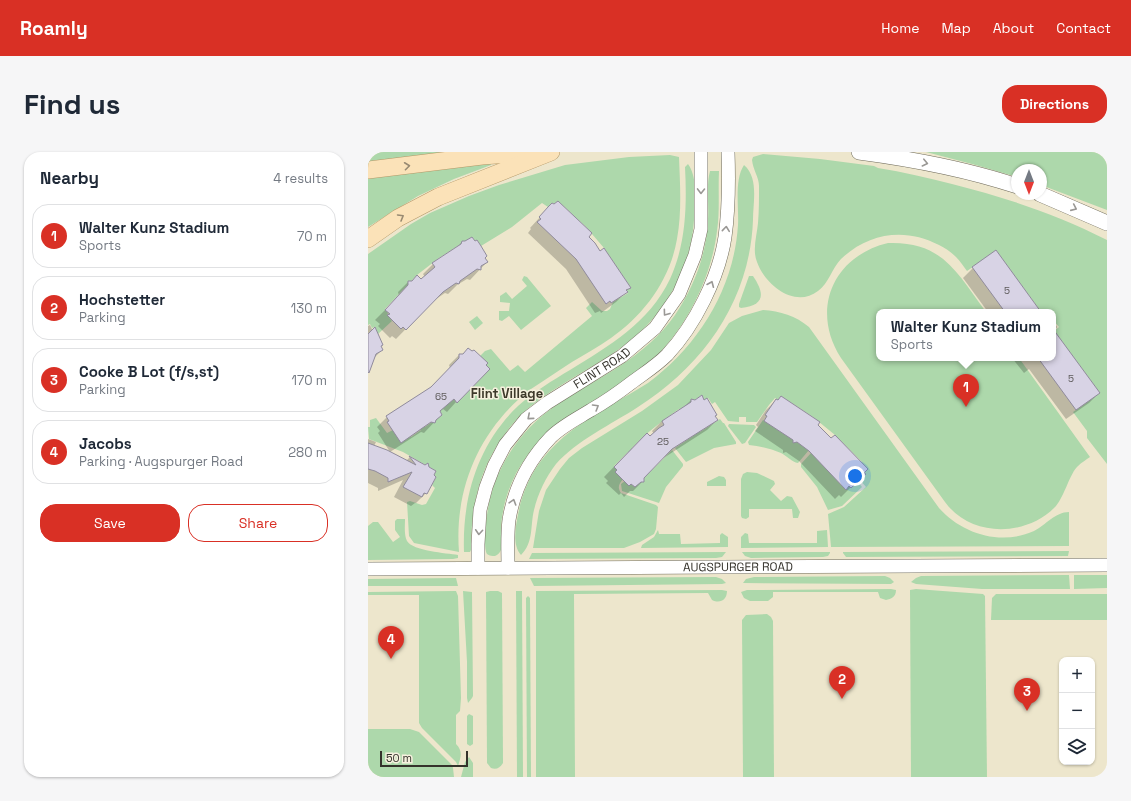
<!DOCTYPE html>
<html lang="en">
<head>
<meta charset="utf-8">
<style>
	body { margin:0; font-family:"Space Grotesk",sans-serif; background:#f6f6f7; color:#1f2937 }
	.controls { position:absolute; right:12px; bottom:12px; display:grid; overflow:hidden; border-radius:8px; box-shadow:0 1px 3px #0004 }
	.controls button { width:36px; height:36px; display:grid; place-items:center; padding:0; border:0; border-bottom:1px solid #e0e1e3; background:#fff; color:#1f2937; font:20px sans-serif }
	.compass { position:absolute; left:643px; top:12px; width:36px; height:36px; border-radius:50%; background:#fff; box-shadow:0 1px 3px #0004; rotate:180deg }
	.scale { position:absolute; left:12px; bottom:10px; width:88px; box-sizing:border-box; padding-left:4px; border:2px solid #34322b; border-top:0; font-size:11px; line-height:14px; white-space:nowrap; color:#34322b; -webkit-text-stroke:3px #f6f1de; paint-order:stroke }
	.you { position:absolute; left:487px; top:324px; width:14px; height:14px; margin:-10px; border:3px solid #fff; border-radius:50%; background:#1a73e8; box-shadow:0 0 0 6px #1a73e833 }
	.badge { display:grid; place-items:center; width:26px; height:26px; border-radius:50%; background:#d93025; color:#fff; font-size:13px; font-weight:700 }
	.pin { position:absolute; translate:-50% -33px; filter:drop-shadow(0 1px 2px #0008) }
	.pin::after { content:''; position:absolute; top:21px; width:14px; height:12px; background:inherit; clip-path:polygon(0 0,100% 0,50% 100%) }
	.popup { position:absolute; left:508px; top:157px; width:180px; height:52px; box-sizing:border-box; display:grid; place-content:center; border-radius:8px; background:#fff; filter:drop-shadow(0 1px 3px #0005); font-size:13px; white-space:nowrap; color:#747a83 }
	.popup b { font-size:15px; color:#1f2937 }
	.popup::after { content:''; position:absolute; left:50%; top:100%; margin-left:-8px; border:8px solid transparent; border-top-color:#fff }
	.list { margin:0; padding:0; list-style:none }
	h2 { display:flex; justify-content:space-between; align-items:center; height:52px; margin:0; padding:0 16px; font-size:17px }
	h2 small { font-size:13px; font-weight:400; color:#747a83 }
	.list li { display:grid; grid-template-columns:26px 1fr auto; gap:12px; align-items:center; box-sizing:border-box; height:64px; margin:0 8px 8px; padding:0 8px; border:1px solid #e0e1e3; border-radius:16px }
	.list b { display:block; font-size:15px; white-space:nowrap }
	.list p { margin:0; font-size:13px; white-space:nowrap; color:#747a83 }
	.list em { font-size:13px; font-style:normal; color:#747a83 }
	.actions { display:flex; gap:8px; padding:12px 16px }
	.actions a { flex:1; padding:9px 0; border:1px solid #d93025; border-radius:16px; text-align:center; font-size:14px; color:#d93025 }
	.actions .main { background:#d93025; color:#fff }
	.icon { flex:none; width:22px; height:22px; fill:none; stroke:currentColor; stroke-width:2; stroke-linecap:round; stroke-linejoin:round }
	.map { position:relative; flex:none; width:739px; height:625px; overflow:hidden; border-radius:16px }
	header { display:flex; align-items:center; gap:24px; box-sizing:border-box; height:56px; padding:0 20px; background:#d93025; color:#fff }
	header strong { font-size:19px }
	nav { display:flex; gap:22px; margin-inline-start:auto; font-size:14px }
	.intro { display:flex; align-items:center; justify-content:space-between; box-sizing:border-box; height:96px; padding:0 24px }
	h1 { margin:0; font-size:28px }
	.button { padding:10px 18px; border-radius:16px; background:#d93025; color:#fff; font-size:14px; font-weight:700 }
	main { display:flex; gap:24px; padding:0 24px }
	aside { flex:1; background:#fff; border-radius:16px; box-shadow:0 1px 3px #0004 }
	.map>svg:first-child { display:block }
</style>
</head>
<body>
<header>
<strong>Roamly</strong>
<nav><a>Home</a><a>Map</a><a>About</a><a>Contact</a></nav>
</header>
<div class="intro"><h1>Find us</h1><a class="button">Directions</a></div>
<main>
<aside>
<h2>Nearby<small>4 results</small></h2>
<ul class="list">
<li><span class="badge">1</span><div><b>Walter Kunz Stadium</b><p>Sports</p></div><em>70 m</em></li>
<li><span class="badge">2</span><div><b>Hochstetter</b><p>Parking</p></div><em>130 m</em></li>
<li><span class="badge">3</span><div><b>Cooke B Lot (f/s,st)</b><p>Parking</p></div><em>170 m</em></li>
<li><span class="badge">4</span><div><b>Jacobs</b><p>Parking · Augspurger Road</p></div><em>280 m</em></li>
</ul>
<div class="actions"><a class="main">Save</a><a>Share</a></div>
</aside>
<div class="map">
<svg width="739" height="625" viewBox="0 0 739 625">
	<rect width="100%" height="100%" fill="#f6f1de"/>
	<path fill="#ede6cc" fill-rule="evenodd" d="M0,0h739v625h-739zM649,18h24v24h-24zM511,160h174v46h-174zM694,508h30v102h-30z"/>
	<g fill="#add8ab">
		<polygon points="0,0 92,0 0,12"/>
		<polygon points="558,0 739,0 739,58 673,33 673,18 649,18 649,25 604,12"/>
		<path d="M395,2l57,5 54,7 4,2c25,4 50,10 74,16 55,14 104,30 155,56v224l-20,-26v-7l-14,-19 27,-19 -46,-62 5,-4 -6,-7v-8h-6l-2,-3 -4,3 -45,-61 -29,20c-3,-4 -7,-10 -11,-14 -5,-5 -11,-9 -17,-12 -34,-18 -71,-12 -98,14 -9,9 -12,24 -23,32 -23,18 -53,-6 -61,-29 -5,-12 0,-27 1,-39 1,-12 1,-24 1,-37 0,-9 -6,-16 -7,-26l1,-3z"/>
		<path d="M302,3l9,2c1,27 3,55 -2,82 -7,41 -33,76 -66,99 -13,9 -26,16 -39,24 -14,9 -27,18 -41,27 -51,39 -77,99 -72,163l-45,-9 -5,-7 -2,-34 3,-1 12,4 4,-1 9,-16 -3,-3 4,-8 -2,-2 2,-4 -33,-19 -34,-13 -1,-12h2v-7l6,-2 11,15 6,-3 5,8 13,-1 10,-7 -3,-5 4,-2 3,4 17,-12 -2,-4 9,-12 3,2 2,-2 3,4 33,-34 -4,-4 2,-2 -8,-7 5,-5 6,-2 19,22 8,-6 7,7 67,-56 -6,-8 6,-6 10,9h5l3,-2 3,-7 15,-9 -2,-3 5,-2 -27,-40 -18,-21 -28,-26 -4,3 -2,-1 -4,4 -6,-4 -30,24 -31,19 -4,-6 -2,1 -3,-4 -33,21 -22,17 -32,34 3,4 -1,2 5,6 -14,13 -3,-7 -3,1 -2,-4 -2,1v-71l43,-30 19,-11 39,-17 30,-11 66,-20 64,-8z"/>
		<polygon points="122,10 123,13 86,27 50,44 0,75 0,26"/>
		<path d="M320,12c10,13 7,40 6,56 -3,50 -31,98 -72,127 -15,11 -31,20 -46,29 -21,13 -42,25 -59,43 -35,39 -46,80 -46,131l-1,2h-6c-2,-55 14,-108 54,-146 16,-14 35,-26 52,-36 39,-24 79,-47 100,-91 16,-35 17,-73 15,-112z"/>
		<path d="M376,13c15,13 9,37 9,55 -3,80 -49,145 -115,187 -26,17 -62,34 -82,57 -10,13 -18,29 -22,46 -4,16 0,32 -13,45 -8,-9 -6,-24 -4,-35 13,-78 71,-100 131,-137 50,-37 86,-94 90,-158 1,-17 -4,-45 6,-60z"/>
		<path d="M342,19h9c-1,20 1,40 -2,60 -6,51 -36,108 -77,140 -10,7 -20,13 -31,20 -29,19 -61,35 -82,65 -15,20 -24,45 -26,70 0,9 5,26 -6,30 -3,0 -5,0 -8,-2 -4,-6 -1,-32 0,-39 6,-46 33,-86 71,-111 41,-27 88,-47 117,-89 19,-28 32,-62 33,-96 1,-16 -2,-33 2,-48z"/>
		<path d="M520,91c55,-2 69,30 98,69h-107v46h140l71,99c-4,3 -8,5 -12,9 -8,7 -13,29 -22,40 -29,31 -85,32 -111,-4l-104,-144c-31,-48 -8,-102 47,-115z"/>
		<polygon points="156,124 159,125 183,154 153,178 141,164 134,169 131,168 131,159 141,159 142,151 132,150 132,144 138,140 144,147 159,134 154,128"/>
		<path d="M381,124h4c12,18 12,29 -12,32l-2,-1v-3z"/>
		<path d="M395,158c17,1 33,6 46,17l130,181c23,26 62,38 95,23 12,-6 21,-19 35,-19v34l-238,1 -3,-33 16,-7 22,-20 -6,-7 5,-6 -1,-1 -2,-11 -27,-27 -22,-18 -32,-21 -3,4 -3,-2 -6,7 -12,17h-11v-5h-7v5l-11,-1 -13,-19 -3,2 -4,-6 -4,2 -2,-5 -18,12 3,4 -8,-2c-17,12 -33,24 -47,39l3,4 -3,3 -4,-3 -14,14 9,13c-4,5 -6,8 -2,14l35,12 2,2 -2,22 -2,5 -14,8 -16,6h-91l6,-37 7,-21 14,-21 9,-11 13,-10 60,-37 36,-26 33,-35 18,-27 13,-7z"/>
		<polygon points="109,164 115,171 107,178 101,170"/>
		<polygon points="352,267 355,271 356,271 368,290 368,292 346,296 318,310 307,296 328,282 329,275 332,280"/>
		<path d="M395,268l46,30 -11,13c-6,-1 -11,-7 -17,-10 -10,-4 -21,-7 -32,-8l-1,-3z"/>
		<polygon points="361,272 386,273 388,275 377,291 374,292 360,274"/>
		<polygon points="304,298 315,312 315,314 298,335 291,351 254,339 253,332 257,329 261,334 263,332 267,335"/>
		<polygon points="443,301 478,337 481,334 483,336 490,330 494,335 474,354 460,358 449,335 433,315 433,312"/>
		<polygon points="379,320 389,321 406,329 407,332 402,338 413,349 419,344 424,345 432,360 430,366 425,366 424,357 381,357 381,365 378,367 374,366 373,364 373,327 375,322"/>
		<polygon points="351,324 356,325 358,328 358,334 339,334 339,330"/>
		<path d="M29,367h8c0,7 -1,16 2,22 6,10 39,12 51,14v3l-5,1 -85,1v-34l5,-4h5l15,20 7,-5 -5,-7v-9z"/>
		<polygon points="290,378 291,382 312,382 313,392 352,391 352,383 354,381 360,385 360,395 273,396 274,393 286,385"/>
		<polygon points="459,378 460,395 373,396 373,385 377,381 380,382 381,391 449,391 449,379"/>
		<polygon points="701,399 700,404 478,405 475,401 475,400"/>
		<polygon points="358,400 354,405 348,406 161,407 164,401"/>
		<polygon points="374,400 462,400 462,401 460,404 455,405 383,406 377,404"/>
		<polygon points="701,423 702,437 614,437 548,432 543,430 548,426 553,424"/>
		<polygon points="706,423 739,423 739,436 706,437"/>
		<polygon points="517,424 522,426 526,430 523,432 375,431 378,427 386,425"/>
		<polygon points="348,425 354,427 358,431 354,432 166,434 162,426"/>
		<polygon points="88,426 90,434 0,434 0,427"/>
		<path d="M523,437l5,1c0,7 -5,9 -10,10l-6,-2 -2,-6h-105v5l-5,4h-18l-6,-3 -3,-6 6,-2z"/>
		<polygon points="548,437 615,442 617,444 619,625 543,625 542,438"/>
		<path d="M354,438l5,1c0,9 -7,13 -15,9l-4,-7 -134,1 1,183h-39v-186z"/>
		<path d="M88,439l2,5 3,102 -1,13 -4,4v29c7,7 5,13 2,22l-2,-4 -34,-34 -3,-5v-128h-51v-3z"/>
		<polygon points="95,439 104,440 105,544 104,546 100,551 99,546 99,510"/>
		<path d="M122,439h8l4,2 1,170c-3,5 -7,7 -12,5l-4,-5 -1,-171z"/>
		<polygon points="148,439 154,439 155,625 149,625"/>
		<polygon points="628,442 739,442 739,468 623,468 624,446"/>
		<polygon points="160,444 162,446 163,625 159,625 158,446"/>
		<polygon points="399,462 403,465 405,469 406,625 375,625 374,468 378,463"/>
		<polygon points="101,562 105,564 105,592 102,594 99,592 99,564"/>
		<polygon points="42,577 51,580 84,613 85,616 86,625 0,625 0,577"/>
		<polygon points="101,605 105,611 105,625 91,625 93,625 97,610"/>
	</g>
	<g fill="#0003">
		<polygon points="184,52 219,85 261,135 258,139 258,140 248,150 233,161 232,159 227,161 198,117 160,81 163,77 162,76"/>
		<polygon points="94,90 97,91 116,106 119,110 102,128 99,127 89,133 80,142 77,141 65,149 28,187 24,184 22,186 10,174 12,172 7,168 31,144 30,140 40,130 53,128 57,125 55,122 65,112 85,99"/>
		<polygon points="605,116 671,160 620,160 595,126"/>
		<polygon points="685,169 689,175 686,179 731,241 721,251 698,267 661,217 656,221 644,206 685,206"/>
		<polygon points="2,173 14,198 4,208 0,210 0,174"/>
		<polygon points="91,203 95,203 88,250 79,260 75,257 71,260 73,263 56,281 53,280 22,300 10,281 12,279 9,275 19,265 62,237 82,216 81,213"/>
		<polygon points="323,248 346,264 349,268 339,278 294,307 275,326 275,329 265,339 262,339 256,345 253,341 251,343 238,331 240,329 236,325 273,287 282,286 286,282 284,279 294,269 315,256"/>
		<polygon points="408,248 449,273 486,332 473,345 471,343 467,347 431,309 418,300 415,301 415,298 387,279 390,275 388,273 398,258"/>
		<polygon points="0,287 8,290 6,294 38,309 42,305 57,314 58,341 48,351 47,351 43,354 26,345 35,328 10,339 10,336 0,331"/>
	</g>
	<g fill="#d8d3e5" stroke="#908b9c">
		<polygon points="190,49 224,81 221,85 227,91 232,99 236,96 263,136 258,138 260,140 243,151 242,149 238,152 208,107 169,70 173,67 171,65 180,55 184,51 186,52"/>
		<polygon points="104,85 107,89 109,88 113,94 119,104 117,106 120,110 113,114 113,118 109,117 92,129 91,132 88,131 75,140 38,178 35,175 33,177 19,163 22,162 17,158 40,133 40,129 44,129 49,123 53,127 67,115 64,111 93,92 94,89 97,89"/>
		<polygon points="628,98 673,160 637,160 604,115"/>
		<polygon points="7,175 15,193 13,194 15,198 8,202 1,221 0,220 0,182"/>
		<polygon points="685,177 732,241 708,258 670,206 685,206"/>
		<polygon points="100,196 104,199 106,198 120,211 118,213 122,217 89,251 86,247 72,259 74,263 68,268 67,271 63,270 33,291 19,270 21,269 18,264 63,235 91,206 91,202 95,202"/>
		<polygon points="334,243 336,248 339,246 349,263 347,264 350,268 304,297 276,326 276,330 273,330 267,335 263,332 261,334 247,320 249,318 246,315 279,281 282,284 291,276 296,273 294,269 323,250 323,247 327,248"/>
		<polygon points="413,244 452,270 450,273 463,286 467,283 500,317 496,321 498,322 483,336 481,334 478,338 441,299 429,290 425,291 425,288 396,269 399,264 397,263 408,247 410,248"/>
		<polygon points="0,291 19,298 48,313 41,304 57,313 60,311 61,315 68,319 66,323 68,325 59,342 56,341 54,345 35,335 44,320 20,330 20,326 7,319 0,317"/>
	</g>
	<g fill="none" stroke-linecap="round" stroke-linejoin="round">
		<g stroke="#6f6b5b" stroke-width="14">
			<g id="tertiary">
				<path id="s1" d="M110,416v-24l2,-34 6,-23 8,-21 11,-21 21,-26 21,-16 75,-47 33,-28 24,-34 16,-39 6,-26v-77"/>
				<path d="M140,416c0,-16 -1,-33 1,-48 5,-31 20,-60 42,-83 11,-11 27,-19 40,-27 14,-8 27,-17 40,-27 12,-9 25,-17 36,-28 28,-30 52,-78 58,-118 4,-29 4,-57 3,-85"/>
				<path id="s2" d="M0,417l739,-4"/>
			</g>
		</g>
		<g stroke="#6f6b5b" stroke-width="16">
			<g id="secondary">
				<path d="M491,0c53,7 107,17 158,34"/>
				<polyline points="672,42 739,71"/>
			</g>
		</g>
		<g stroke="#b49868" stroke-width="18">
			<g id="primary">
				<polyline points="0,18 114,4 169,0"/>
				<polyline points="0,87 30,66 70,45 183,0"/>
			</g>
		</g>
		<use href="#tertiary" stroke="#fff" stroke-width="13"/>
		<use href="#secondary" stroke="#fff" stroke-width="15"/>
		<use href="#primary" stroke="#fbe2b8" stroke-width="17"/>
	</g>
	<defs><path id="oneway-chevron" d="M-2-3.5L2.5 0L-2 3.5" fill="none" stroke-width="1.6" stroke-linecap="round" stroke-linejoin="round"/></defs>
	<g stroke="#9a9895">
		<use href="#oneway-chevron" transform="translate(557 11) rotate(13)"/>
		<use href="#oneway-chevron" transform="translate(333 39) rotate(91)"/>
		<use href="#oneway-chevron" transform="translate(706 56) rotate(24)"/>
		<use href="#oneway-chevron" transform="translate(358 77) rotate(-84)"/>
		<use href="#oneway-chevron" transform="translate(343 132) rotate(-67)"/>
		<use href="#oneway-chevron" transform="translate(298 161) rotate(126)"/>
		<use href="#oneway-chevron" transform="translate(228 255) rotate(-31)"/>
		<use href="#oneway-chevron" transform="translate(162 265) rotate(139)"/>
		<use href="#oneway-chevron" transform="translate(145 350) rotate(-73)"/>
		<use href="#oneway-chevron" transform="translate(111 380) rotate(94)"/>
	</g>
	<g stroke="#988a72">
		<use href="#oneway-chevron" transform="translate(39 14) rotate(-7)"/>
		<use href="#oneway-chevron" transform="translate(33 65) rotate(-30)"/>
	</g>
	<g text-anchor="middle" stroke-width="3" stroke-linejoin="round" paint-order="stroke">
		<g font-size="10" fill="#5d5a5a">
			<text x="639" y="142">5</text>
			<text x="703" y="230">5</text>
			<text x="73" y="248">65</text>
			<text x="295" y="293">25</text>
		</g>
		<g font-size="12" fill="#34322b" stroke="#f6f1de">
			<text dy="4" stroke="none"><textPath href="#s1" startOffset="253">FLINT ROAD</textPath></text>
			<text dy="4" stroke="none"><textPath href="#s2" startOffset="370">AUGSPURGER ROAD</textPath></text>
		</g>
		<g font-size="13" font-weight="bold" fill="#3d392a" stroke="#f6f1de">
			<text x="139" y="246">Flint Village</text>
		</g>
	</g>
</svg>
<div class="controls">
<button>+</button>
<button>−</button>
<button><svg class="icon" aria-label="layers" viewBox="0 0 24 24"><path d="M12 4l9 5-9 5-9-5zM3 14l9 5 9-5"/></svg></button>
</div>
<svg class="compass" viewBox="-18 -18 36 36"><path d="M0-13l5 13h-10z" fill="#e53935"/><path d="M0 13l5-13h-10z" fill="#747a83"/></svg>
<div class="scale">50 m</div>
<div class="you"></div>
<div class="pin badge" style="left:598px;top:255px">1</div>
<div class="popup"><b>Walter Kunz Stadium</b>Sports</div>
<div class="pin badge" style="left:474px;top:547px">2</div>
<div class="pin badge" style="left:659px;top:559px">3</div>
<div class="pin badge" style="left:23px;top:507px">4</div>
</div>
</main>
</body>
</html>
